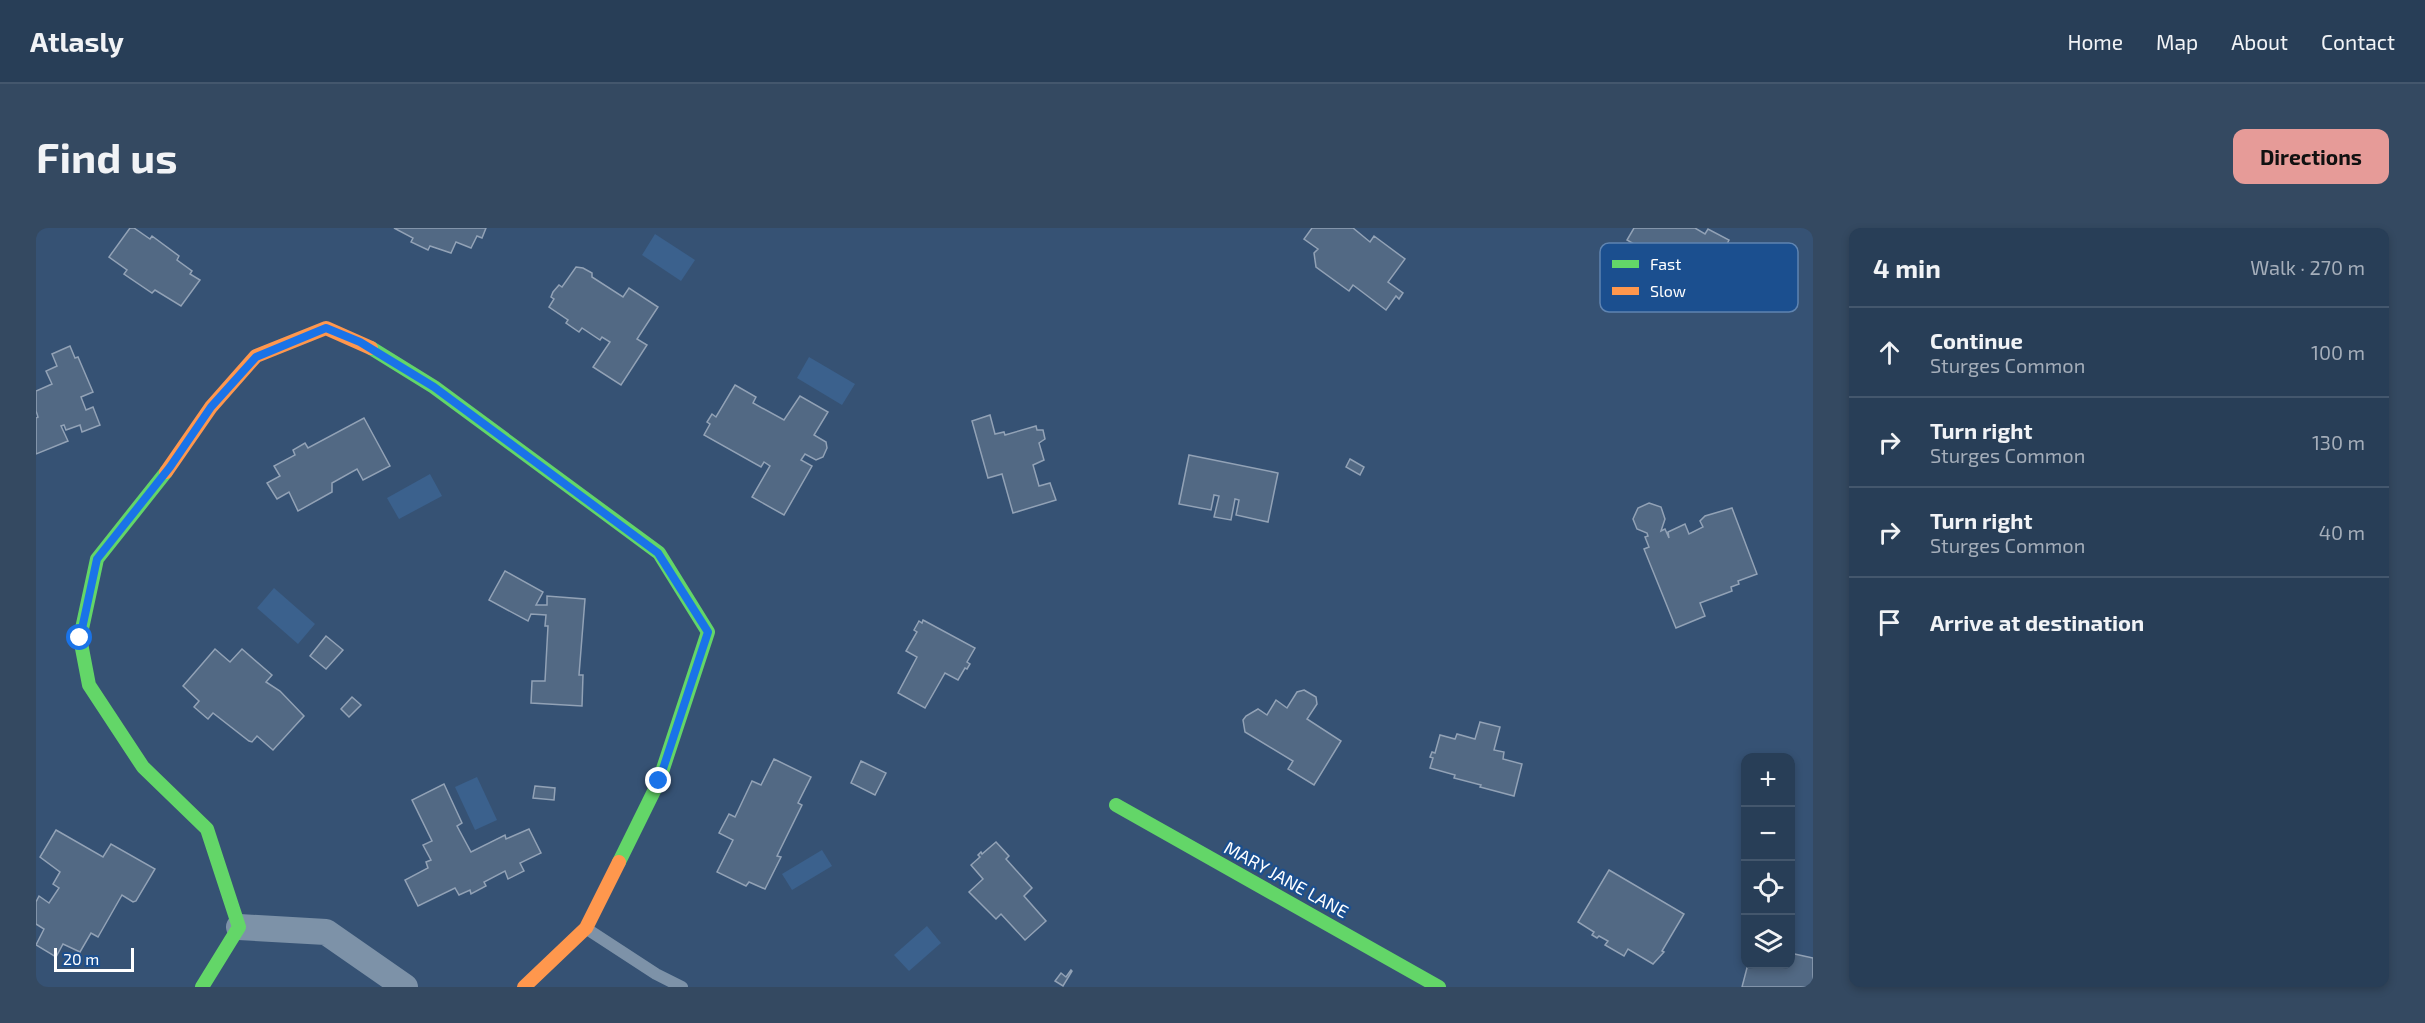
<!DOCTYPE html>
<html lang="en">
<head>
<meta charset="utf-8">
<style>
	body { margin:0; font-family:"Exo 2",sans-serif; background:#344961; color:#f1f3f6 }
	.controls { position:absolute; right:18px; bottom:18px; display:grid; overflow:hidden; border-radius:12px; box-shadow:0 3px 9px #0003 }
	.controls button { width:54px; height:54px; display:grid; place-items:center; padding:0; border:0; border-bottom:2px solid #44576d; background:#283e57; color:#f1f3f6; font:30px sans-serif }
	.scale { position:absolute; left:18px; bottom:15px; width:80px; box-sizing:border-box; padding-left:6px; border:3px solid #fff; border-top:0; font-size:16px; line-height:21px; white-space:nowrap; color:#fff; -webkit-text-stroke:4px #1b4f8f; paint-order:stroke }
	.stop { position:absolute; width:18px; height:18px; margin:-14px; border:4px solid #1a73e8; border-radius:50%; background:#fff }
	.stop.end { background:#1a73e8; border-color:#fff; box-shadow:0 2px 6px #0008 }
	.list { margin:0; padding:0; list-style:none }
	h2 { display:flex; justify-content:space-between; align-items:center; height:78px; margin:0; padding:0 24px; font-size:26px }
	h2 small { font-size:20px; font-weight:400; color:#a5aeba }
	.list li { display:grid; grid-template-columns:39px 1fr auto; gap:18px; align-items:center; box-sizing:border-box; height:90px; padding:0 24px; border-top:2px solid #44576d }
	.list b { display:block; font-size:22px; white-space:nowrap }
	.list p { margin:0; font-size:20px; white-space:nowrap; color:#a5aeba }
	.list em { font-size:20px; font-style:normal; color:#a5aeba }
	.icon { flex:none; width:33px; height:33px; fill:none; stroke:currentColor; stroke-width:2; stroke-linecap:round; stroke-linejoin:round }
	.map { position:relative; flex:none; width:1777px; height:759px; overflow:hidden; border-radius:12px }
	header { display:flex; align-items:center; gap:36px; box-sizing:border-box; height:84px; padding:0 30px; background:#283e57; border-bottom:2px solid #44576d }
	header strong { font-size:28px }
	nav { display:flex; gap:33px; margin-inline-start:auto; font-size:21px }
	.intro { display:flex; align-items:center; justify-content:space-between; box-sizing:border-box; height:144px; padding:0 36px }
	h1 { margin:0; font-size:42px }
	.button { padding:15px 27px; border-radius:12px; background:#e69b98; color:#111; font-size:21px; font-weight:700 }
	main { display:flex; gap:36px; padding:0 36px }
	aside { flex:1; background:#283e57; border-radius:12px; box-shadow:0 3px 9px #0003 }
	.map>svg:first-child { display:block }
</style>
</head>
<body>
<header>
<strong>Atlasly</strong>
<nav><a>Home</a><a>Map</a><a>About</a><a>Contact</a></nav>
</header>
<div class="intro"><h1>Find us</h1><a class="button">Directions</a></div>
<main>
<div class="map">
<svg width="1777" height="759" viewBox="0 0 1777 759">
	<rect width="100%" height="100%" fill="#365274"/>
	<g fill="#3b618d">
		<polygon points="619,6 659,32 645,53 606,27"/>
		<polygon points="773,129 819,156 806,177 761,150"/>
		<polygon points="394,246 406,268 363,291 351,270"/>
		<polygon points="238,360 279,396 262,416 221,380"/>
		<polygon points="441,549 461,592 439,602 419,559"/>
		<polygon points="786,622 796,638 756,662 746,646"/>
		<polygon points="891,698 905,715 873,743 858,727"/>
	</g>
	<g fill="#526984" stroke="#92a2b6" stroke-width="1.5">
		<polygon points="94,0 98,0 114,11 116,8 143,28 141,32 156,43 154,46 164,52 145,78 119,62 116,65 88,46 91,42 73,29"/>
		<polygon points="358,0 450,0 446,10 441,8 435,20 420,14 415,25 394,18 392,22 375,14 377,10"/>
		<polygon points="1276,0 1317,0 1334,14 1338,8 1369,31 1352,54 1367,65 1363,71 1360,68 1350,82 1317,57 1313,63 1280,39 1278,25 1282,21 1268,11"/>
		<polygon points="1598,0 1659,0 1669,6 1672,1 1693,12 1685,28 1690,31 1674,60 1649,46 1648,48 1633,39 1634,37 1591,12"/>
		<polygon points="540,39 547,40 556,45 556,49 587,69 593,60 622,79 601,111 611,117 585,157 557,139 574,114 566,109 564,112 546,100 543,104 530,95 532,92 513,79 518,71 515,69 517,64 523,57 526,59"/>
		<polygon points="34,118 39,130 42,129 57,164 45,169 50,182 57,179 64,197 46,204 44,197 30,202 28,197 25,198 32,213 0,226 0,190 2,189 0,183 0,163 16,156 10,143 21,138 16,126"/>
		<polygon points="699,157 720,169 717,175 748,192 764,168 792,184 778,207 790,214 791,220 787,229 780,232 769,226 765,232 776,238 748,287 716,269 734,238 728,234 725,239 668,207 674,196 671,194 676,186 680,189"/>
		<polygon points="954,187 959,206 968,204 969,207 1000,198 1001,202 1007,202 1009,211 1003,215 1008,232 997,237 1003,258 1014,255 1020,272 977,285 966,246 952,250 936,193"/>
		<polygon points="328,190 354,238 327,252 321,241 296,255 296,264 262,283 253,264 241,271 231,255 244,248 238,238 259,227 257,222 269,215 272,220"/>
		<polygon points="1153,227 1242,245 1232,294 1200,287 1203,272 1199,271 1195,292 1178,289 1183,268 1178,267 1175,282 1143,276"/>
		<polygon points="1314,231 1328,239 1324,247 1310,239"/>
		<polygon points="1613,275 1625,279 1629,291 1625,303 1629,301 1633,310 1632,304 1649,296 1653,306 1667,299 1664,293 1669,288 1696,280 1721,346 1702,353 1703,356 1695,359 1696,363 1664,375 1669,388 1640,400 1608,321 1613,319 1609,309 1612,308 1611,305 1601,301 1597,291 1602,280"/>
		<polygon points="469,343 507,364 500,377 511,377 511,368 549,371 543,447 547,447 546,478 495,475 496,453 509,453 512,398 509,398 510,387 495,386 492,393 453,372"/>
		<polygon points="887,392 939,420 931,434 934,436 931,441 929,440 922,452 909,445 889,480 862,465 881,429 870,423 881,404 878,402 883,393 886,395"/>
		<polygon points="290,408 307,422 290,441 274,428"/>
		<polygon points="179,421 194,434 206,421 236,447 230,454 244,463 268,488 237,522 221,508 216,514 213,513 177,485 172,491 158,479 163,473 147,458"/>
		<polygon points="1268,462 1280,469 1281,476 1271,491 1305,513 1278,557 1252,541 1257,533 1209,504 1207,492 1210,488 1222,481 1231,487 1240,472 1251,480 1261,464"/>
		<polygon points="316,469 325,477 313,489 305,481"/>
		<polygon points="1444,494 1464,499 1458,522 1468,524 1467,531 1486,536 1478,568 1444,559 1445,557 1418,550 1419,547 1394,540 1397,530 1394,529 1396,524 1399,525 1404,507 1419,511 1421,506 1439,511"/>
		<polygon points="738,531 775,549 762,575 766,577 741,628 745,629 729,661 713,654 710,658 681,644 697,612 683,605 693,586 699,589 716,553 725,557"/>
		<polygon points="825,533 850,545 839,567 815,555"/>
		<polygon points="408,556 426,595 421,598 435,624 469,607 470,611 493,601 505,625 484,635 488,643 472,651 469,643 448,654 450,658 435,666 434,662 423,667 419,660 382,678 369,652 392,640 390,634 395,632 387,617 396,613 376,572"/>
		<polygon points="499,558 519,560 518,572 497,570"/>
		<polygon points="20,602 67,629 75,616 119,641 100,673 97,674 86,667 62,709 55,705 44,724 27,716 20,729 0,717 8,701 0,696 0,674 3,668 13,675 23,660 17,656 24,644 4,629"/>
		<polygon points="960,614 973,628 970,631 996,660 988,668 1010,693 989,712 965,686 960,691 933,664 947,651 935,637 944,629 942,627 945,624 946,626"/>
		<polygon points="1573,642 1648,686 1626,723 1628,724 1617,736 1592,721 1588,728 1569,717 1572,713 1563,708 1561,710 1556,707 1558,704 1542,694"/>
		<polygon points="1754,725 1777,730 1777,759 1706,759 1712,736 1754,736"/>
		<polygon points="1035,742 1036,743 1027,758 1019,753 1025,745 1030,749"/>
	</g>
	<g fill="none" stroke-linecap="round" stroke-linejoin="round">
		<polyline stroke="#7d92a8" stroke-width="12" points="551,701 620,746 646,759"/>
		<polyline stroke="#7d92a8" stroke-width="26" points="203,699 290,704 369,759"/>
		<g stroke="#63d668" stroke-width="14">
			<polyline points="335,120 398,159 623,325 672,404 623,553 583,634"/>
			<polyline points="130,244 61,331 44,410 53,457 107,539 171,601 203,699 166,759"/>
			<polyline points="1080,577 1403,759"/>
		</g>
		<g stroke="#ff974d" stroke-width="14">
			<polyline points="130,244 175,179 220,128 290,100 335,120"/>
			<polyline points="488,759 550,700 583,634"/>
		</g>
	</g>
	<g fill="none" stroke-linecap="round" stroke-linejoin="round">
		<polyline stroke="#1a73e8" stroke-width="8" points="44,410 61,331 134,239 175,179 220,129 290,100 324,114 398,159 622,325 672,404 623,553"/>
	</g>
	<g text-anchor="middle" stroke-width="4.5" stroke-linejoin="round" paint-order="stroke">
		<g font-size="18" fill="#fff" stroke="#1b4f8f">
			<text transform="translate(1250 652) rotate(29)" y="6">MARY JANE LANE</text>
		</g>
	</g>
	<rect x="1564" y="15" width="198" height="69" rx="9" fill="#1b4f8f" stroke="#5f84b1" stroke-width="1.5"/>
	<rect x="1576" y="32" width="27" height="8" fill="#63d668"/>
	<rect x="1576" y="59" width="27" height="8" fill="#ff974d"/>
	<g font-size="16" fill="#fff">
		<text x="1614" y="42">Fast</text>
		<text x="1614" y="69">Slow</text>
	</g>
</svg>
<div class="controls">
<button>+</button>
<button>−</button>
<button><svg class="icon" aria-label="locate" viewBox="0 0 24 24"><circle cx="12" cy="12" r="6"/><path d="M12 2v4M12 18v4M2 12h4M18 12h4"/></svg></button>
<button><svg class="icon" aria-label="layers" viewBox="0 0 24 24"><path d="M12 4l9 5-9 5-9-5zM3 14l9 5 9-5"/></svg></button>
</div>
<div class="scale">20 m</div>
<div class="stop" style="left:44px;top:410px"></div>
<div class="stop end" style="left:623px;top:553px"></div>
</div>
<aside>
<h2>4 min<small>Walk · 270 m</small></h2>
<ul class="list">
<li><svg class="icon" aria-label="ahead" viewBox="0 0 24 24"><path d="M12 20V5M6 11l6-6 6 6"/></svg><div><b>Continue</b><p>Sturges Common</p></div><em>100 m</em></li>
<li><svg class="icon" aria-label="right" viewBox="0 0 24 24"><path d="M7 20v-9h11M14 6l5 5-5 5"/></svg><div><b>Turn right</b><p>Sturges Common</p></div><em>130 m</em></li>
<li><svg class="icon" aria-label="right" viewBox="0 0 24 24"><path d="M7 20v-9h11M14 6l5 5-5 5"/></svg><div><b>Turn right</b><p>Sturges Common</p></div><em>40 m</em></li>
<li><svg class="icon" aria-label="arrive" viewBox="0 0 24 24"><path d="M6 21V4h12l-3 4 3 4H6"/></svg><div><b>Arrive at destination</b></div></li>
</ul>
</aside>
</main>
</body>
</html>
